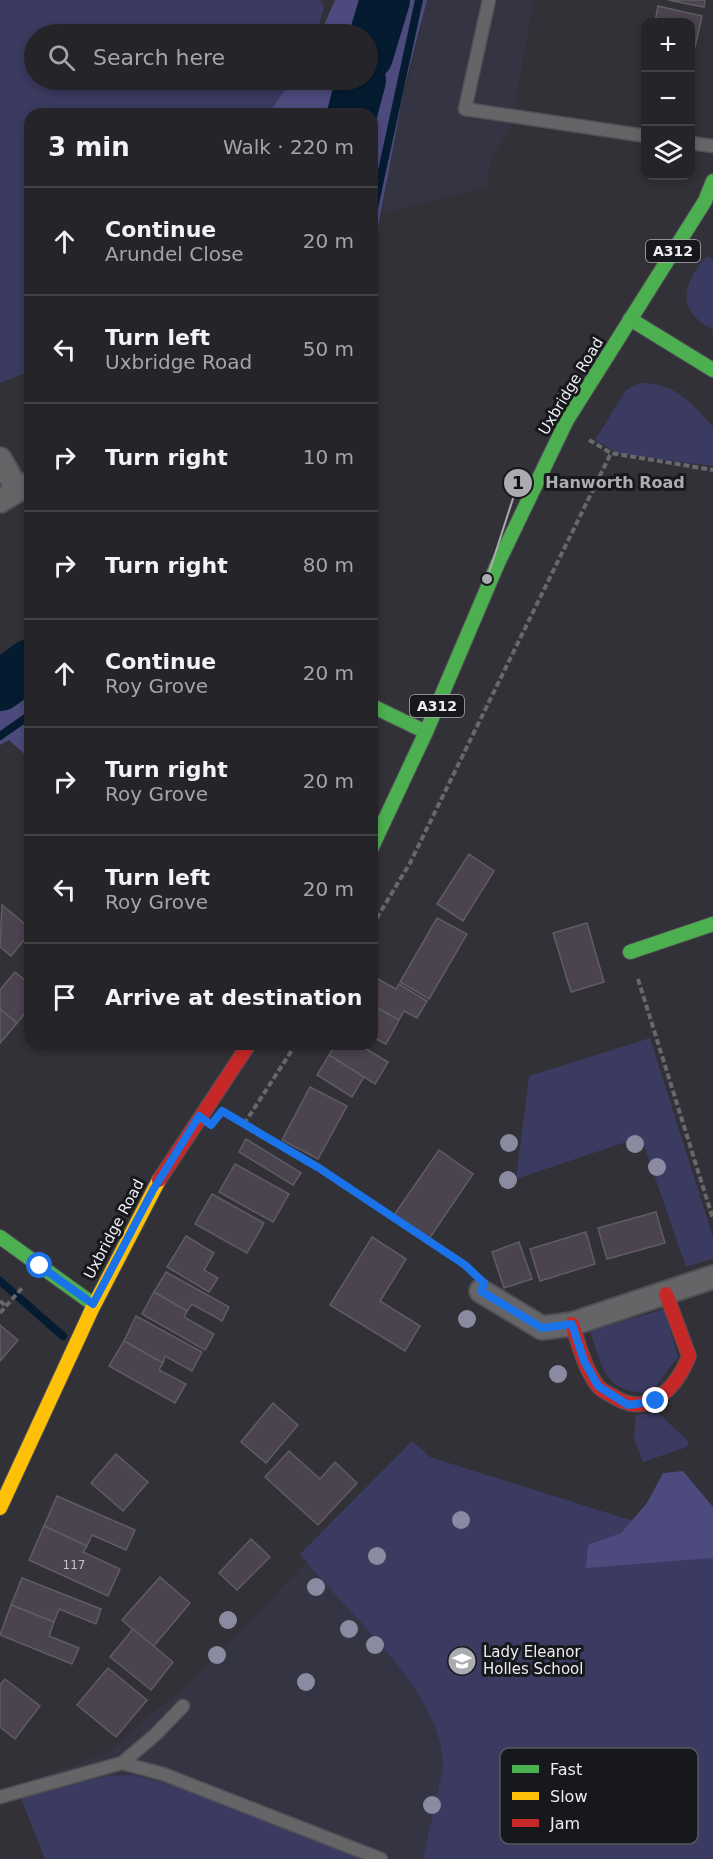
<!DOCTYPE html>
<html lang="en">
<head>
<meta charset="utf-8">
<style>
	body { margin:0; font-family:"DejaVu Sans",sans-serif; background:#313135; color:#f1f3f6 }
	.controls { position:absolute; right:18px; top:18px; display:grid; overflow:hidden; border-radius:12px; box-shadow:0 3px 9px #0003 }
	.controls button { width:54px; height:54px; display:grid; place-items:center; padding:0; border:0; border-bottom:2px solid #424246; background:#252529; color:#f1f3f6; font:30px sans-serif }
	.stop { position:absolute; width:18px; height:18px; margin:-14px; border:4px solid #1a73e8; border-radius:50%; background:#fff }
	.stop.end { background:#1a73e8; border-color:#fff; box-shadow:0 2px 6px #0008 }
	.list { margin:0; padding:0; list-style:none }
	h2 { display:flex; justify-content:space-between; align-items:center; height:78px; margin:0; padding:0 24px; font-size:26px }
	h2 small { font-size:20px; font-weight:400; color:#a3a5a8 }
	.list li { display:grid; grid-template-columns:39px 1fr auto; gap:18px; align-items:center; box-sizing:border-box; height:108px; padding:0 24px; border-top:2px solid #424246 }
	.list b { display:block; font-size:22px; white-space:nowrap }
	.list p { margin:0; font-size:20px; white-space:nowrap; color:#a3a5a8 }
	.list em { font-size:20px; font-style:normal; color:#a3a5a8 }
	.icon { flex:none; width:33px; height:33px; fill:none; stroke:currentColor; stroke-width:2; stroke-linecap:round; stroke-linejoin:round }
	.map { position:relative; flex:none; width:713px; height:1859px; overflow:hidden }
	.search { position:absolute; background:#252529; box-shadow:0 3px 9px #0003; left:24px; top:24px; width:354px; height:66px; display:flex; align-items:center; gap:15px; box-sizing:border-box; padding:0 21px; border-radius:33px; color:#a3a5a8; font-size:22px }
	.panel { position:absolute; background:#252529; box-shadow:0 3px 9px #0003; left:24px; top:108px; width:354px; height:942px; border-radius:18px }
	.map>svg:first-child { display:block }
</style>
</head>
<body>
<div class="map">
<svg width="713" height="1859" viewBox="0 0 713 1859">
	<rect width="100%" height="100%" fill="#313137"/>
	<g fill="#343443">
		<polygon points="427,0 534,0 511,126 492,159 486,187 382,213 394,140"/>
		<polygon points="412,1441 430,1457 649,1526 713,1859 45,1859 16,1785 105,1754 169,1699 175,1698 306,1562 300,1554"/>
	</g>
	<g fill="#3b3a60">
		<polygon points="0,0 320,0 324,8 316,34 34,34 34,80 304,80 296,114 30,114 30,371 0,383"/>
		<path d="M705,257h5l3,4v69c-37,-20 -31,-43 -8,-73z"/>
		<path d="M640,383c37,1 50,18 73,44v39l-94,-12 -24,-14 31,-50z"/>
		<polygon points="650,1038 713,1237 713,1259 686,1267 641,1137 516,1179 529,1076"/>
		<path d="M664,1309l14,48 -28,36c-46,-1 -47,-24 -60,-62z"/>
		<polygon points="657,1412 689,1442 687,1447 643,1462 634,1439 636,1415"/>
		<path d="M412,1441l18,16 219,69 64,-15v348h-290l20,-90c3,-76 -98,-157 -143,-215z"/>
		<polygon points="133,1775 189,1790 367,1859 45,1859 20,1796 108,1776"/>
	</g>
	<g fill="#4d4a7d">
		<polygon points="335,0 427,0 404,89 372,260 372,114 268,114 292,80 368,80 368,34 320,34"/>
		<polygon points="30,678 30,759 9,740 0,745 0,700"/>
		<polygon points="683,1471 713,1507 713,1558 586,1568 588,1545 621,1533 647,1503 663,1473"/>
	</g>
	<g fill="none" stroke-linecap="round" stroke-linejoin="round">
		<g stroke="#041b30" stroke-width="8">
			<polyline points="372,217 419,0"/>
			<polyline points="0,736 30,715"/>
			<polyline points="0,1281 63,1336"/>
		</g>
		<g stroke="#041b30" stroke-width="50">
			<polyline points="368,56 385,0"/>
			<polyline points="352,114 361,80"/>
			<polyline points="0,686 30,664"/>
		</g>
	</g>
	<g fill="#4b434f" stroke="#5f5d62" stroke-width="1.5">
		<polygon points="668,0 705,0 704,7"/>
		<polygon points="658,6 702,16 695,47 690,46 690,22 655,22"/>
		<polygon points="469,854 494,871 463,921 437,904"/>
		<polygon points="2,905 30,928 30,933 11,956 0,947"/>
		<polygon points="437,918 467,934 429,999 400,982"/>
		<polygon points="587,923 604,982 571,992 553,933"/>
		<polygon points="15,972 30,984 30,1007 17,1023 0,1009 0,990"/>
		<polygon points="378,979 396,989 399,984 427,1001 417,1018 404,1011 399,1020 372,1005 372,989"/>
		<polygon points="372,1005 399,1020 386,1044 372,1037"/>
		<polygon points="0,1009 17,1023 0,1043"/>
		<polygon points="336,1044 358,1044 388,1062 375,1084 329,1055"/>
		<polygon points="329,1055 364,1077 352,1097 317,1075"/>
		<polygon points="310,1087 347,1106 318,1159 282,1140"/>
		<polygon points="246,1139 301,1173 293,1185 239,1152"/>
		<polygon points="439,1150 473,1174 429,1239 394,1215"/>
		<polygon points="235,1164 289,1194 273,1222 219,1192"/>
		<polygon points="212,1194 264,1223 247,1253 195,1224"/>
		<polygon points="656,1212 665,1243 607,1259 598,1228"/>
		<polygon points="586,1232 595,1264 540,1281 530,1249"/>
		<polygon points="186,1236 214,1253 204,1270 218,1278 209,1292 167,1267"/>
		<polygon points="372,1237 406,1259 380,1301 420,1326 405,1351 330,1305"/>
		<polygon points="519,1242 532,1279 504,1288 492,1252"/>
		<polygon points="166,1272 229,1307 222,1321 192,1304 187,1311 154,1292"/>
		<polygon points="154,1292 187,1311 184,1317 214,1334 205,1350 142,1314"/>
		<polygon points="136,1316 202,1352 192,1371 165,1356 163,1363 124,1341"/>
		<polygon points="0,1325 18,1340 0,1361"/>
		<polygon points="124,1341 163,1363 159,1370 186,1384 175,1403 109,1366"/>
		<polygon points="273,1403 298,1425 266,1463 241,1442"/>
		<polygon points="289,1451 320,1479 335,1462 357,1483 318,1525 265,1477"/>
		<polygon points="116,1454 148,1482 123,1511 91,1483"/>
		<polygon points="57,1496 135,1530 126,1550 92,1535 87,1546 44,1526"/>
		<polygon points="44,1526 87,1546 83,1552 120,1569 108,1596 29,1560"/>
		<polygon points="251,1539 270,1557 237,1590 219,1573"/>
		<polygon points="160,1577 190,1603 153,1647 122,1620"/>
		<polygon points="22,1578 101,1609 96,1624 59,1609 54,1622 11,1605"/>
		<polygon points="11,1605 54,1622 49,1636 79,1648 72,1664 0,1635"/>
		<polygon points="133,1629 173,1662 151,1690 110,1657"/>
		<polygon points="108,1668 147,1700 116,1737 77,1705"/>
		<polygon points="5,1679 40,1706 15,1739 0,1727 0,1685"/>
	</g>
	<g fill="none" stroke-linecap="round" stroke-linejoin="round">
		<g stroke="#505056" stroke-width="15">
			<g id="lane">
				<polyline points="489,0 465,109 646,136"/>
				<polyline points="690,143 713,146"/>
				<polyline points="122,1763 155,1735 183,1706"/>
				<polyline points="0,1797 122,1763 163,1774 381,1859"/>
			</g>
		</g>
		<g stroke="#505056" stroke-width="26">
			<g id="street">
				<polyline points="0,459 18,490"/>
				<polyline points="0,501 30,483"/>
				<polyline points="481,1291 542,1328 572,1324 713,1277"/>
			</g>
		</g>
		<g stroke="#505056" stroke-width="16">
			<g id="fast">
				<polyline points="630,319 713,370"/>
				<polyline points="372,706 426,732"/>
				<polyline points="372,847 426,732 498,563 567,420 705,201 713,181"/>
				<polyline points="630,952 713,924"/>
				<polyline points="0,1237 93,1304"/>
			</g>
		</g>
		<g stroke="#505056" stroke-width="16">
			<polyline id="slow" points="0,1508 92,1309 159,1180"/>
		</g>
		<g stroke="#505056" stroke-width="16">
			<g id="jam">
				<polyline points="159,1180 249,1044"/>
				<path d="M572,1324c7,21 12,43 25,61 4,6 13,9 19,13 34,20 61,-12 73,-42l-23,-62"/>
			</g>
		</g>
		<g stroke="#67676c" stroke-width="4" stroke-dasharray="6 3" stroke-linecap="butt">
			<polyline points="589,440 611,453 713,470"/>
			<polyline points="372,926 410,863 611,453"/>
			<polyline points="638,979 713,1219"/>
			<polyline points="232,1117 319,1169 471,1270"/>
			<polyline points="244,1124 296,1044"/>
			<polyline points="0,1301 6,1306"/>
			<polyline points="0,1313 22,1288"/>
		</g>
		<use href="#lane" stroke="#656568" stroke-width="12"/>
		<use href="#street" stroke="#656568" stroke-width="22"/>
		<use href="#fast" stroke="#4caf50" stroke-width="14"/>
		<use href="#slow" stroke="#ffc107" stroke-width="14"/>
		<use href="#jam" stroke="#c62828" stroke-width="14"/>
	</g>
	<g fill="#8a8aa1">
		<circle cx="509" cy="1143" r="9"/>
		<circle cx="635" cy="1144" r="9"/>
		<circle cx="657" cy="1167" r="9"/>
		<circle cx="508" cy="1180" r="9"/>
		<circle cx="467" cy="1319" r="9"/>
		<circle cx="558" cy="1374" r="9"/>
		<circle cx="461" cy="1520" r="9"/>
		<circle cx="377" cy="1556" r="9"/>
		<circle cx="316" cy="1587" r="9"/>
		<circle cx="228" cy="1620" r="9"/>
		<circle cx="349" cy="1629" r="9"/>
		<circle cx="375" cy="1645" r="9"/>
		<circle cx="217" cy="1655" r="9"/>
		<circle cx="306" cy="1682" r="9"/>
		<circle cx="432" cy="1805" r="9"/>
	</g>
	<g fill="none" stroke-linecap="round" stroke-linejoin="round">
		<polyline stroke="#1a73e8" stroke-width="8" points="40,1266 93,1304 153,1190 199,1116 211,1125 222,1111 319,1168 465,1265 484,1283 481,1291 542,1328 572,1324 584,1361 598,1386 628,1405 656,1401"/>
	</g>
	<defs>
		<g id="school-disc" transform="scale(1.5)"><circle r="9.5" fill="#ababb2" stroke="#17181c"/><path d="M0-5L7-2L0 1L-7-2ZM-4 1L0 2.5L4 1V4Q0 6-4 4Z" fill="#fff"/></g>
	</defs>
	<g fill-rule="evenodd">
		<use href="#school-disc" x="462" y="1661"/>
	</g>
	<g text-anchor="middle" stroke-width="6" stroke-linejoin="round" paint-order="stroke">
		<g font-size="12" fill="#c4c2cb">
			<text x="74" y="1569">117</text>
		</g>
		<g fill="#17181c" stroke="#adadb3" stroke-width="1.5">
			<rect x="646" y="240" width="54" height="22" rx="4.5"/>
			<rect x="410" y="695" width="54" height="22" rx="4.5"/>
		</g>
		<g font-size="14" font-weight="bold" fill="#ededf4">
			<text x="673" y="256">A312</text>
			<text x="437" y="711">A312</text>
		</g>
		<g font-size="15" fill="#ededf4" stroke="#17181c">
			<text transform="translate(571 386) rotate(-59)" y="5">Uxbridge Road</text>
			<text transform="translate(114 1229) rotate(-62)" y="5">Uxbridge Road</text>
		</g>
		<g font-size="15" fill="#ededf4" stroke="#17181c" text-anchor="start">
			<text x="483" y="1657">Lady Eleanor<tspan x="483" dy="17">Holles School</tspan></text>
		</g>
	</g>
	<rect x="500" y="1748" width="198" height="96" rx="9" fill="#17181c" stroke="#57585d" stroke-width="1.5"/>
	<rect x="512" y="1765" width="27" height="8" fill="#4caf50"/>
	<rect x="512" y="1792" width="27" height="8" fill="#ffc107"/>
	<rect x="512" y="1819" width="27" height="8" fill="#c62828"/>
	<g font-size="16" fill="#ededf4">
		<text x="550" y="1775">Fast</text>
		<text x="550" y="1802">Slow</text>
		<text x="550" y="1829">Jam</text>
	</g>
	<path fill="none" stroke="#ababb2" stroke-width="2" d="M487 579L518 483"/>
	<g fill="#ababb2" stroke="#17181c" stroke-width="2">
		<circle cx="487" cy="579" r="6"/>
		<circle cx="518" cy="483" r="15"/>
	</g>
	<g font-size="18" text-anchor="middle" font-weight="bold" fill="#111">
		<text x="518" y="489">1</text>
	</g>
	<g font-size="16" text-anchor="middle" font-weight="bold" fill="#ababb2" stroke="#17181c" stroke-width="6" stroke-linejoin="round" paint-order="stroke">
		<text x="615" y="488">Hanworth Road</text>
	</g>
</svg>
<div class="controls">
<button>+</button>
<button>−</button>
<button><svg class="icon" aria-label="layers" viewBox="0 0 24 24"><path d="M12 4l9 5-9 5-9-5zM3 14l9 5 9-5"/></svg></button>
</div>
<div class="stop" style="left:40px;top:1266px"></div>
<div class="stop end" style="left:656px;top:1401px"></div>
<div class="search"><svg class="icon" aria-label="search" viewBox="0 0 24 24"><circle cx="10" cy="10" r="6"/><path d="M15 15l6 6"/></svg>Search here</div>
<section class="panel">
<h2>3 min<small>Walk · 220 m</small></h2>
<ul class="list">
<li><svg class="icon" aria-label="ahead" viewBox="0 0 24 24"><path d="M12 20V5M6 11l6-6 6 6"/></svg><div><b>Continue</b><p>Arundel Close</p></div><em>20 m</em></li>
<li><svg class="icon" aria-label="left" viewBox="0 0 24 24"><path d="M17 20v-9H6M10 6l-5 5 5 5"/></svg><div><b>Turn left</b><p>Uxbridge Road</p></div><em>50 m</em></li>
<li><svg class="icon" aria-label="right" viewBox="0 0 24 24"><path d="M7 20v-9h11M14 6l5 5-5 5"/></svg><div><b>Turn right</b></div><em>10 m</em></li>
<li><svg class="icon" aria-label="right" viewBox="0 0 24 24"><path d="M7 20v-9h11M14 6l5 5-5 5"/></svg><div><b>Turn right</b></div><em>80 m</em></li>
<li><svg class="icon" aria-label="ahead" viewBox="0 0 24 24"><path d="M12 20V5M6 11l6-6 6 6"/></svg><div><b>Continue</b><p>Roy Grove</p></div><em>20 m</em></li>
<li><svg class="icon" aria-label="right" viewBox="0 0 24 24"><path d="M7 20v-9h11M14 6l5 5-5 5"/></svg><div><b>Turn right</b><p>Roy Grove</p></div><em>20 m</em></li>
<li><svg class="icon" aria-label="left" viewBox="0 0 24 24"><path d="M17 20v-9H6M10 6l-5 5 5 5"/></svg><div><b>Turn left</b><p>Roy Grove</p></div><em>20 m</em></li>
<li><svg class="icon" aria-label="arrive" viewBox="0 0 24 24"><path d="M6 21V4h12l-3 4 3 4H6"/></svg><div><b>Arrive at destination</b></div></li>
</ul>
</section>
</div>
</body>
</html>
